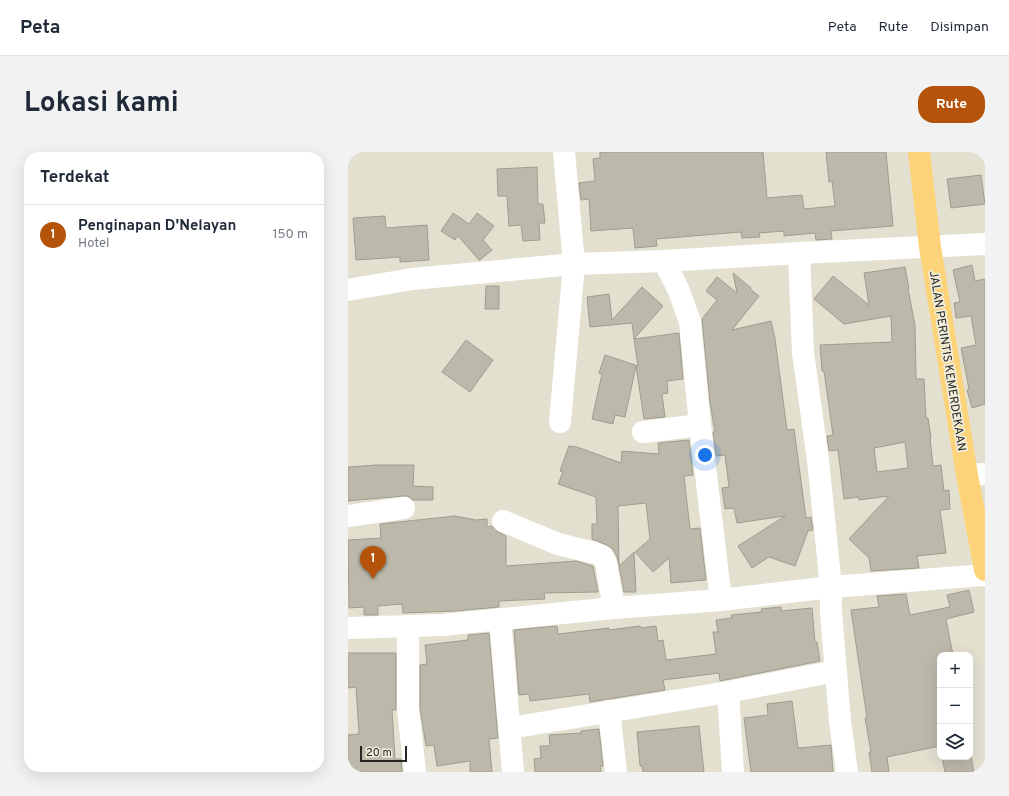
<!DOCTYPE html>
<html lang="id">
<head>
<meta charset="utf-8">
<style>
	body { margin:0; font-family:Overpass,sans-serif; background:#f2f2f3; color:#1f2937 }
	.controls { position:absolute; right:12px; bottom:12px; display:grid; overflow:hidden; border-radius:8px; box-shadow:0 4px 16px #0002 }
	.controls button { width:36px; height:36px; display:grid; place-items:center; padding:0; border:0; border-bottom:1px solid #e0e1e3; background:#fff; color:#1f2937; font:20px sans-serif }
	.scale { position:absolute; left:12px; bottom:10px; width:47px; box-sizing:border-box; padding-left:4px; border:2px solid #282721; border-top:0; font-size:11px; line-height:14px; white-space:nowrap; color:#282721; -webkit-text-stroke:3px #f0eddd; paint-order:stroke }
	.you { position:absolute; left:357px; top:303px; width:14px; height:14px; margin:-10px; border:3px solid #fff; border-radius:50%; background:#1a73e8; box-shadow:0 0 0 6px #1a73e833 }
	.badge { display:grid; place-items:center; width:26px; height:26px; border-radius:50%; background:#b45309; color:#fff; font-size:13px; font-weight:700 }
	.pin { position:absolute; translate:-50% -33px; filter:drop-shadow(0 1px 2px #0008) }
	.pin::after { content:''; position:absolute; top:21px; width:14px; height:12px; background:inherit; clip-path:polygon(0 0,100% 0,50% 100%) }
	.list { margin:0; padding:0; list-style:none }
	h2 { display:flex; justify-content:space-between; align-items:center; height:52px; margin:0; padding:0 16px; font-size:17px }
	h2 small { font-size:13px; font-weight:400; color:#747a83 }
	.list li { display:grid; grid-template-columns:26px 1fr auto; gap:12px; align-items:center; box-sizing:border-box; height:60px; padding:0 16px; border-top:1px solid #e0e1e3 }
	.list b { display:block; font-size:15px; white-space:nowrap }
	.list p { margin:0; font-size:13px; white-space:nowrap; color:#747a83 }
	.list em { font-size:13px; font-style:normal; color:#747a83 }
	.icon { flex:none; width:22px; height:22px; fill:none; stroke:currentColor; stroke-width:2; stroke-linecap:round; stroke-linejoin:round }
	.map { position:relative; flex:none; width:637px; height:620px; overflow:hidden; border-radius:16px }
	header { display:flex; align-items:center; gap:24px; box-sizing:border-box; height:56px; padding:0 20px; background:#fff; border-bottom:1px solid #e0e1e3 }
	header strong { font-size:19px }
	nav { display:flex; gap:22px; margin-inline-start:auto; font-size:14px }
	.intro { display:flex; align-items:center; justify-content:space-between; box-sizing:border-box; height:96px; padding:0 24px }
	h1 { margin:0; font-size:28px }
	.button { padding:10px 18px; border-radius:16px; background:#b45309; color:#fff; font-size:14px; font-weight:700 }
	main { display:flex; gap:24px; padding:0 24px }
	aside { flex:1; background:#fff; border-radius:16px; box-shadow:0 4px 16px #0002 }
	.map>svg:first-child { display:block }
</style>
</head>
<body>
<header>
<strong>Peta</strong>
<nav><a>Peta</a><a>Rute</a><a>Disimpan</a></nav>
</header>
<div class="intro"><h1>Lokasi kami</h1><a class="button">Rute</a></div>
<main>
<aside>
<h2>Terdekat<small></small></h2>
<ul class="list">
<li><span class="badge">1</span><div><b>Penginapan D'Nelayan</b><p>Hotel</p></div><em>150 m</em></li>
</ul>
</aside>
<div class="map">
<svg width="637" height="620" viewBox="0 0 637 620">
	<rect width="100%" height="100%" fill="#e3e0d0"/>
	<g fill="#bcb9aa" stroke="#a09d8e" fill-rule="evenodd">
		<polygon points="252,0 415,0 419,46 454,43 456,57 487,54 484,29 481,30 478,0 538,0 545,74 483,79 484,87 468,88 467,81 436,84 436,79 411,81 412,85 394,86 393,80 308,87 309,94 287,96 285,76 243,79 241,47 233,48 231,31 247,29 245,7 252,6"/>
		<polygon points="189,15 190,52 195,52 197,71 191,71 192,88 175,89 173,73 161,74 159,44 150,44 149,17"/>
		<polygon points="633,23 637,52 603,56 599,27"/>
		<polygon points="105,61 121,72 129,61 146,74 135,88 144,98 132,108 131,108 110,84 107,88 93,79"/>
		<polygon points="37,64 38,76 79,73 81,108 52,110 52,105 8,108 5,66"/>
		<polygon points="624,113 627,129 637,127 637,252 624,256 619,238 621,237 613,196 628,193 623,164 608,166 606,151 612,150 605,118"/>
		<path d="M557,115l4,22h-1l7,36 1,54h8l2,39h2l3,20h-1l3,28 8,-1 3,26 5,-1 1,19 -10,1 6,43 -29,3 2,12 -48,3 -2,-13 -20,-19 40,-43 -30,4v-3l-15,2 -6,-49 -9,1 -2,-15 6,-1 -9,-64h-2l-2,-26 72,-3 -1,-26 -47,8 -30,-25 19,-23 36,29 -5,-32zM557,290l3,26 -31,4 -3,-24z"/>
		<polygon points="385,121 403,136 402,137 411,144 384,178 423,169 427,187 439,278 446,277 458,366 463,365 465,378 460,379 447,414 421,405 404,416 390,394 437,364 389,371 386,356 377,357 374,336 381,335 377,303 368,304 365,280 367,280 362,251 354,167 369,148 358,139 369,125 389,141"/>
		<polygon points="138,134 151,134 151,157 137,157"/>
		<polygon points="294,135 315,154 286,187 284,171 242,175 239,145 261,142 264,168"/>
		<polygon points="331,181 335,227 319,229 320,241 314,242 317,265 296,267 288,214 277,265 267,263 265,272 244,267 254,222 251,221 257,203 290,214 286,187"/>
		<polygon points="118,188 145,208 122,240 94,220"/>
		<polygon points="341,288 345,323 336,324 342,377 352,376 358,428 323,431 321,406 305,420 287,400 302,387 298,351 270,354 271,413 269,405 265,397 259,393 244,387 244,372 249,372 248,345 210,332 215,320 212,319 221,294 229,295 273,311 274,299 311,302 310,291"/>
		<polygon points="28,313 66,313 65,334 85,335 85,348 65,348 60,344 55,344 0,349 0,315"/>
		<polygon points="107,364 128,368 139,367 139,375 144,374 150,380 158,384 158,414 228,409 245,414 250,440 196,441 197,447 151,449 151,455 107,459 55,461 54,452 30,454 30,463 16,463 16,455 1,456 0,388 33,386 32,372"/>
		<polygon points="286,400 288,440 276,440 271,414"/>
		<polygon points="621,438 626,460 598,467 605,503 592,503 592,594 539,605 541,620 524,620 521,600 523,600 517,566 519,566 503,458 531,455 529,444 558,442 562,463 602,455 599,443"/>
		<polygon points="433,455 433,459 464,456 467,490 469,490 472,509 372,529 371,521 315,528 317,538 242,550 241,542 182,549 181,542 171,543 166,478 209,474 210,482 261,476 261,478 292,474 293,476 308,474 310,489 315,488 318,508 368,502 365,480 370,480 368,468 384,466 383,463 414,460 413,457"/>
		<polygon points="141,481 150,586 141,587 144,620 122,620 122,609 89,614 86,593 78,594 72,556 72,513 79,512 77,493 120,488 120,483"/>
		<polygon points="0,501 48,501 48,558 44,558 47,607 53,607 54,620 0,620 0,583 11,582 8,535 0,536"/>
		<polygon points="444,549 450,596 483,593 485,620 403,620 396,566 420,563 419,552"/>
		<polygon points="351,574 356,620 295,620 294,614 292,614 289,580"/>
		<polygon points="251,577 255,614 252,614 253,620 187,620 186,607 193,606 192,594 202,594 201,583 233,581 233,579"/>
		<polygon points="594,605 623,605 626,620 597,620"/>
	</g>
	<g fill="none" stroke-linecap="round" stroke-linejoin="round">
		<g stroke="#fff" stroke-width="22">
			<polyline points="216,0 226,112 316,109 451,101 637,92"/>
			<polyline points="451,101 455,201 470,308 483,435 483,461 492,569 499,620"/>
			<polyline points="316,109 331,139 342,170 352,273 373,448"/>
			<polyline points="0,138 64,127 226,112 212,270"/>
			<polyline points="295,280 352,273"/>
			<polyline points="619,323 637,322"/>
			<polyline points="0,364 56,356"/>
			<polyline points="155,369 210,392 247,401 254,404 258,411 266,456"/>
			<polyline points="152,467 165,620"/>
			<polyline points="60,475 60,557 67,620"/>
			<polyline points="0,476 94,473 266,456 373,448 483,435 637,423"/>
			<polyline points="380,540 385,620"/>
			<polyline points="261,559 268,620"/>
			<polyline points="162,576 380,540 488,519"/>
		</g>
		<polyline stroke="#fdd37a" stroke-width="22" points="571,0 582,95 619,323 637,418"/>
	</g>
	<g text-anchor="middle" stroke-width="3.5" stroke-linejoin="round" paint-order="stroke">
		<g font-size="12" fill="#282721" stroke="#f0eddd">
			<text transform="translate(600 209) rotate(81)" y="4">JALAN PERINTIS KEMERDEKAAN</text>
		</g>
	</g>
</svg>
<div class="controls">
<button>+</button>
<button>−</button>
<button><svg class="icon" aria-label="layers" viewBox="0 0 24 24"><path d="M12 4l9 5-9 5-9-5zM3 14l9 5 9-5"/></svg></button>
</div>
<div class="scale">20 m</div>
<div class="you"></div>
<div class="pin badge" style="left:25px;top:427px">1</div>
</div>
</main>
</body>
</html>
